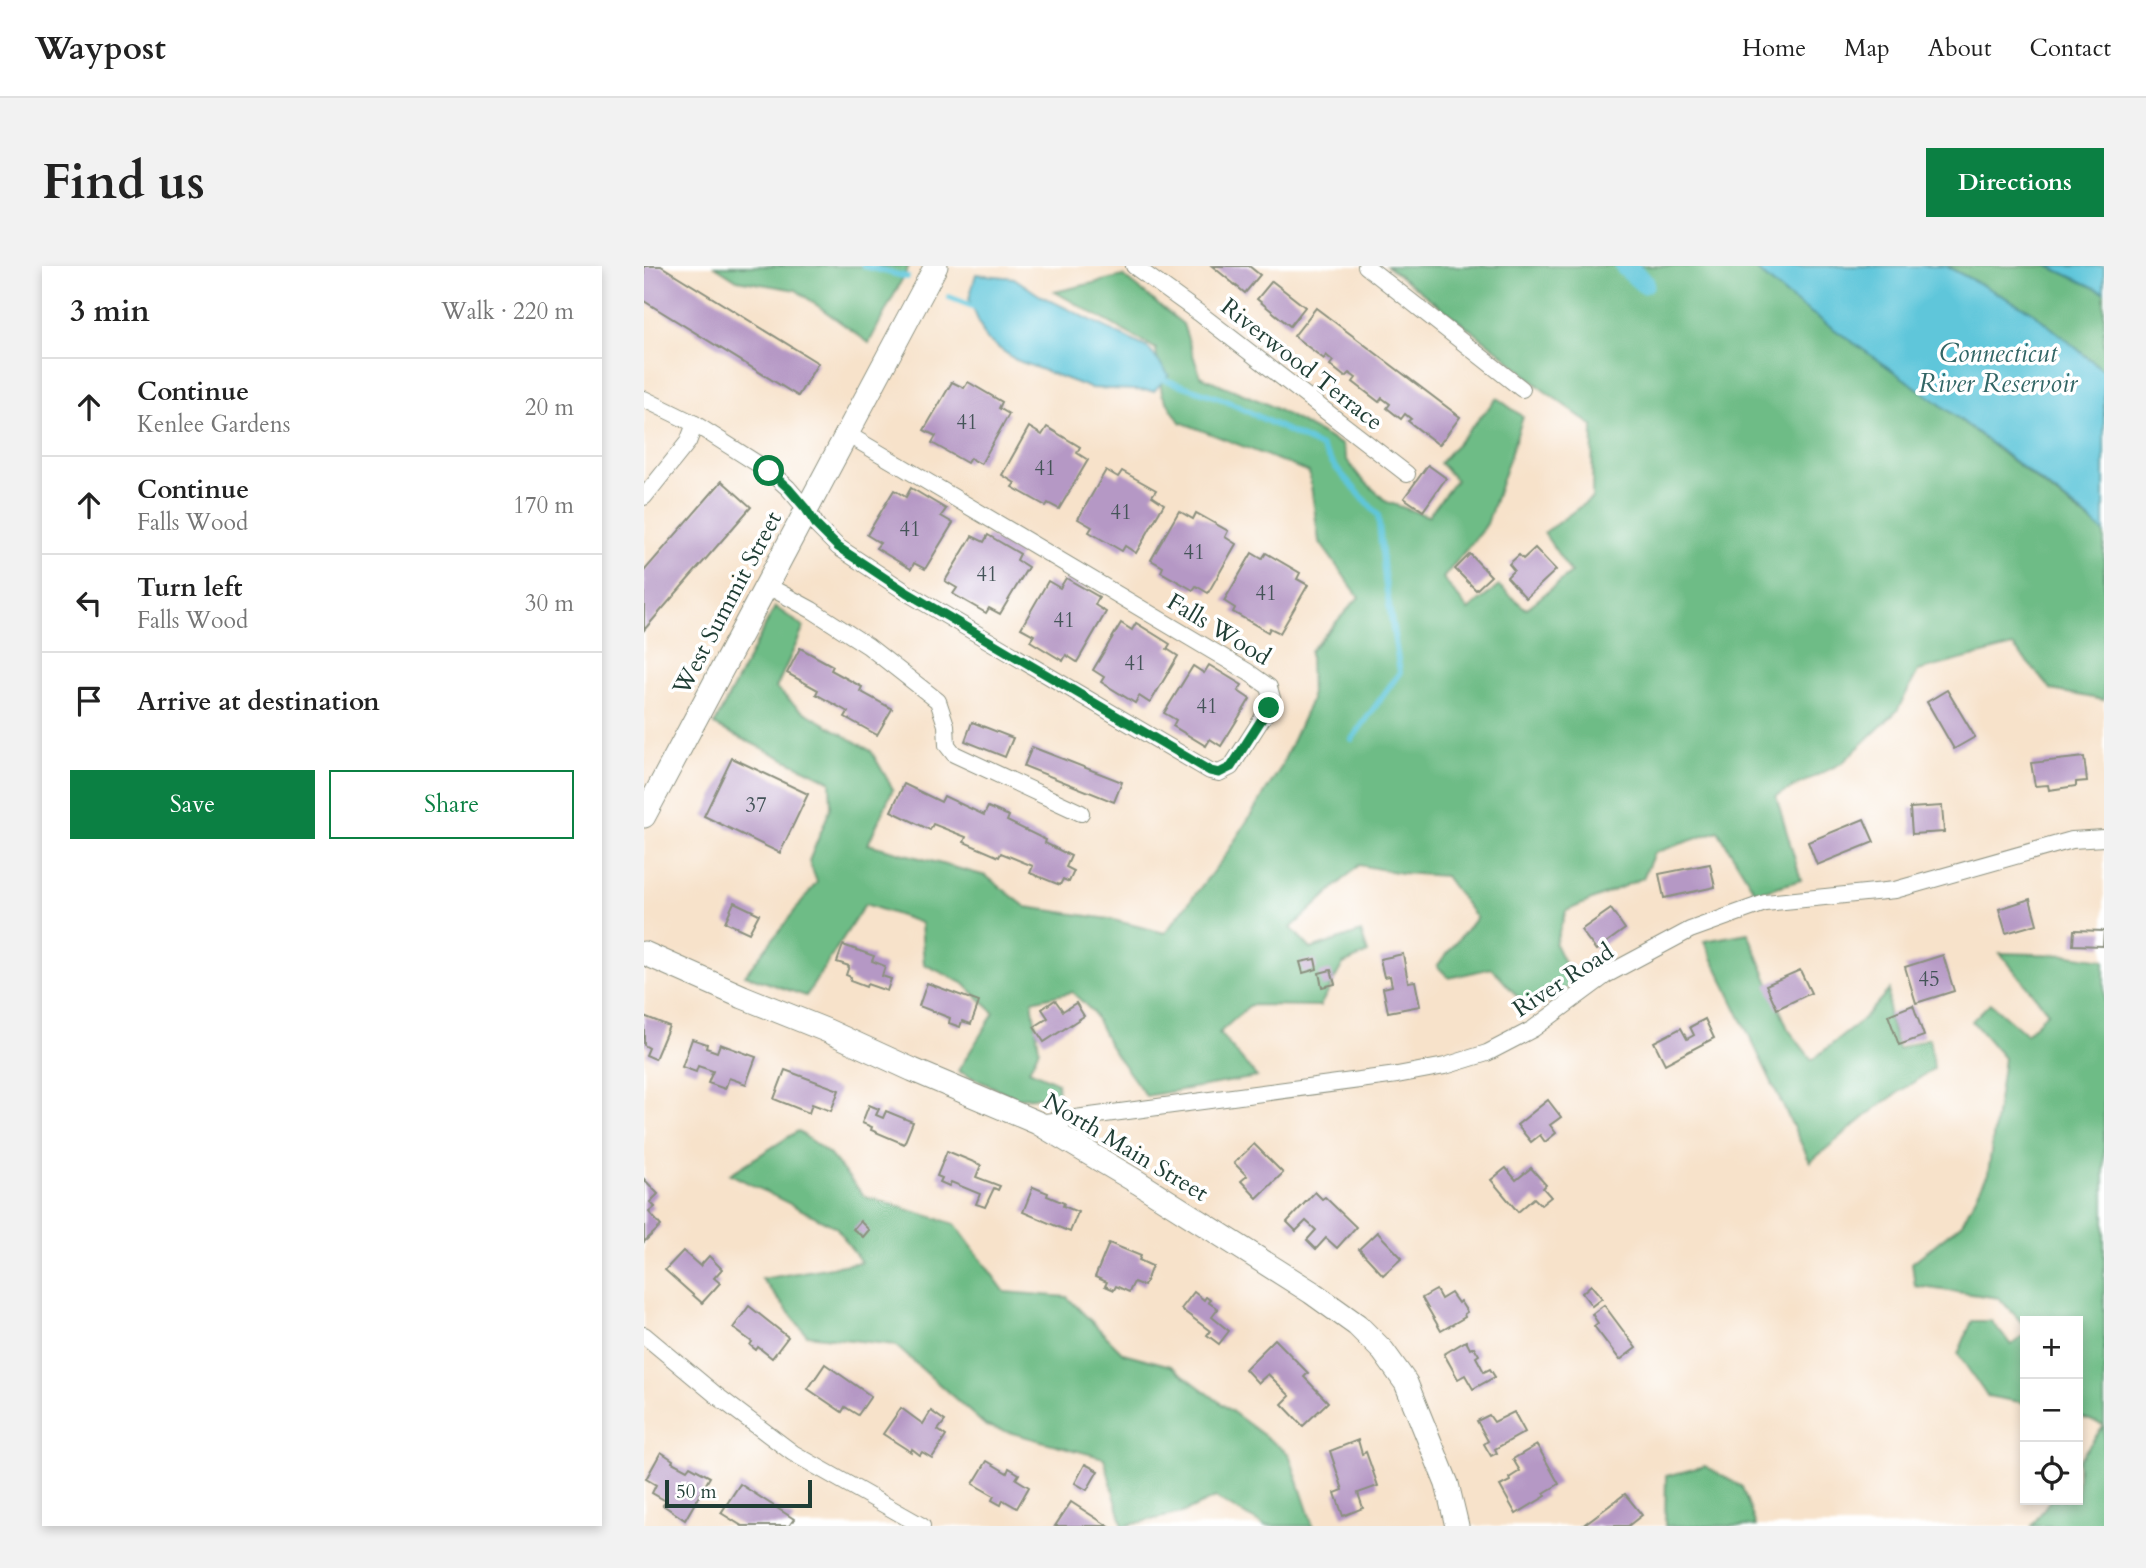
<!DOCTYPE html>
<html lang="en">
<head>
<meta charset="utf-8">
<style>
	body { margin:0; font-family:Cardo,serif; background:#f2f2f2; color:#222 }
	.controls { position:absolute; right:21px; bottom:21px; display:grid; overflow:hidden; border-radius:0px; box-shadow:0 4px 10px #0003 }
	.controls button { width:63px; height:63px; display:grid; place-items:center; padding:0; border:0; border-bottom:2px solid #e0e0e0; background:#fff; color:#222; font:35px sans-serif }
	.scale { position:absolute; left:21px; bottom:18px; width:147px; box-sizing:border-box; padding-left:7px; border:4px solid #1f3d34; border-top:0; font-size:19px; line-height:24px; white-space:nowrap; color:#1f3d34; -webkit-text-stroke:5px #fff; paint-order:stroke }
	.stop { position:absolute; width:21px; height:21px; margin:-16px; border:5px solid #0b8043; border-radius:50%; background:#fff }
	.stop.end { background:#0b8043; border-color:#fff; box-shadow:0 2px 7px #0008 }
	.list { margin:0; padding:0; list-style:none }
	h2 { display:flex; justify-content:space-between; align-items:center; height:91px; margin:0; padding:0 28px; font-size:30px }
	h2 small { font-size:23px; font-weight:400; color:#767676 }
	.list li { display:grid; grid-template-columns:46px 1fr auto; gap:21px; align-items:center; box-sizing:border-box; height:98px; padding:0 28px; border-top:2px solid #e0e0e0 }
	.list b { display:block; font-size:26px; white-space:nowrap }
	.list p { margin:0; font-size:23px; white-space:nowrap; color:#767676 }
	.list em { font-size:23px; font-style:normal; color:#767676 }
	.actions { display:flex; gap:14px; padding:21px 28px }
	.actions a { flex:1; padding:16px 0; border:2px solid #0b8043; border-radius:0px; text-align:center; font-size:24px; color:#0b8043 }
	.actions .main { background:#0b8043; color:#fff }
	.icon { flex:none; width:38px; height:38px; fill:none; stroke:currentColor; stroke-width:2; stroke-linecap:round; stroke-linejoin:round }
	.map { position:relative; flex:none; width:1460px; height:1260px; overflow:hidden; border-radius:0px }
	header { display:flex; align-items:center; gap:42px; box-sizing:border-box; height:98px; padding:0 35px; background:#fff; border-bottom:2px solid #e0e0e0 }
	header strong { font-size:33px }
	nav { display:flex; gap:38px; margin-inline-start:auto; font-size:24px }
	.intro { display:flex; align-items:center; justify-content:space-between; box-sizing:border-box; height:168px; padding:0 42px }
	h1 { margin:0; font-size:49px }
	.button { padding:18px 32px; border-radius:0px; background:#0b8043; color:#fff; font-size:24px; font-weight:700 }
	main { display:flex; gap:42px; padding:0 42px }
	aside { flex:1; background:#fff; border-radius:0px; box-shadow:0 4px 10px #0003 }
	.map>svg:first-child { display:block }
</style>
</head>
<body>
<header>
<strong>Waypost</strong>
<nav><a>Home</a><a>Map</a><a>About</a><a>Contact</a></nav>
</header>
<div class="intro"><h1>Find us</h1><a class="button">Directions</a></div>
<main>
<aside>
<h2>3 min<small>Walk · 220 m</small></h2>
<ul class="list">
<li><svg class="icon" aria-label="ahead" viewBox="0 0 24 24"><path d="M12 20V5M6 11l6-6 6 6"/></svg><div><b>Continue</b><p>Kenlee Gardens</p></div><em>20 m</em></li>
<li><svg class="icon" aria-label="ahead" viewBox="0 0 24 24"><path d="M12 20V5M6 11l6-6 6 6"/></svg><div><b>Continue</b><p>Falls Wood</p></div><em>170 m</em></li>
<li><svg class="icon" aria-label="left" viewBox="0 0 24 24"><path d="M17 20v-9H6M10 6l-5 5 5 5"/></svg><div><b>Turn left</b><p>Falls Wood</p></div><em>30 m</em></li>
<li><svg class="icon" aria-label="arrive" viewBox="0 0 24 24"><path d="M6 21V4h12l-3 4 3 4H6"/></svg><div><b>Arrive at destination</b></div></li>
</ul>
<div class="actions"><a class="main">Save</a><a>Share</a></div>
</aside>
<div class="map">
<svg width="1460" height="1260" viewBox="0 0 1460 1260">
	<rect width="100%" height="100%" fill="#fff"/>
	<filter id="ink" filterUnits="userSpaceOnUse"><feTurbulence type="fractalNoise" baseFrequency=".0143" numOctaves="2"/><feDisplacementMap in="SourceGraphic" scale="14" xChannelSelector="R" yChannelSelector="G"/><feConvolveMatrix kernelMatrix="1 2 1 2 8 2 1 2 1" color-interpolation-filters="sRGB"/></filter>
	<filter id="wash" filterUnits="userSpaceOnUse"><feTurbulence type="fractalNoise" baseFrequency=".00686" numOctaves="4" result="noise"/><feDisplacementMap in="SourceGraphic" scale="28" xChannelSelector="R" yChannelSelector="G"/><feGaussianBlur stdDeviation="1.57" result="paint"/><feColorMatrix in="noise" values="0 0 0 0 0 0 0 0 0 0 0 0 0 0 0 0 0 1.4 0 .05"/><feComposite in="paint" operator="in"/></filter>
	<g filter="url(#wash)">
		<rect width="100%" height="100%" fill="#f7e2ca"/>
		<g fill="#6ebc86" stroke="#467c5d" stroke-width="2">
			<polygon points="71,0 265,0 225,77 152,24 93,14"/>
			<polygon points="743,0 1108,0 1142,29 1293,136 1460,266 1460,434 1408,424 1369,380 1274,405 1253,445 1198,497 1132,530 1157,614 1112,627 1074,565 1010,587 999,612 922,645 911,678 930,717 887,746 848,702 805,712 793,700 832,652 801,610 757,607 715,599 647,662 667,683 717,666 724,687 699,698 676,740 606,739 575,767 613,811 502,830 466,780 449,746 428,726 388,735 395,783 385,804 414,817 413,830 373,832 314,805 350,747 319,717 280,698 277,657 221,638 162,730 101,709 173,616 165,595 187,541 186,515 70,459 131,341 160,361 132,422 154,442 227,485 249,523 224,578 342,610 382,641 465,653 521,667 581,590 636,503 667,434 666,385 715,331 675,275 665,206 536,156 518,128 512,83 411,26 479,10 539,58 556,110 623,138 698,179 703,194 716,211 743,236 784,250 812,214 796,197 853,132 879,151 843,258 799,312 824,344 855,320 882,343 927,307 900,267 948,232 949,160 898,123 856,86"/>
			<polygon points="1302,0 1404,0 1460,26 1460,105 1387,45"/>
			<polygon points="1104,667 1144,763 1168,794 1216,756 1245,724 1244,749 1254,783 1285,772 1290,802 1232,842 1166,896 1060,675"/>
			<polygon points="1356,687 1425,689 1460,694 1460,1260 1388,1260 1406,1234 1434,1234 1434,1195 1460,1159 1434,1150 1434,1055 1381,1055 1381,1060 1355,1032 1271,1020 1268,997 1318,957 1344,908 1360,792 1328,755 1346,737 1382,768 1404,746"/>
			<polygon points="154,865 185,888 220,930 311,958 361,1026 423,1031 479,1087 527,1100 645,1188 669,1260 621,1260 571,1232 538,1247 479,1260 460,1192 342,1160 251,1079 163,1069 118,1013 217,996 192,961 86,908"/>
			<polygon points="1328,1055 1347,1055 1367,1079 1381,1069 1381,1137 1343,1130 1314,1088"/>
			<polygon points="1061,1200 1098,1221 1112,1260 1021,1260 1022,1210"/>
		</g>
		<g fill="#5ec6da" stroke="#3e8287" stroke-width="2">
			<polygon points="1108,0 1302,0 1387,45 1460,105 1460,267 1438,247 1293,136 1142,29"/>
			<polygon points="1404,0 1460,0 1460,26"/>
			<polygon points="332,8 370,12 395,29 504,82 525,109 510,125 446,122 372,94 342,73 325,33"/>
		</g>
		<g fill="none" stroke-linecap="round" stroke-linejoin="round">
			<g stroke="#5ec6da" stroke-width="6">
				<polyline points="220,0 263,11"/>
				<polyline points="305,31 336,43"/>
				<polyline points="516,112 578,133 677,181 693,203 734,249 741,314 756,406 708,473"/>
			</g>
			<polyline stroke="#5ec6da" stroke-width="21" points="981,0 1000,17"/>
		</g>
		<g id="blocks">
			<g fill="#b598c5">
				<polygon points="0,0 17,0 174,97 154,130 0,35"/>
				<polygon points="568,0 605,0 616,9 601,27"/>
				<polygon points="628,15 661,41 646,60 613,33"/>
				<polygon points="672,42 816,151 795,179 764,155 767,153 761,148 757,153 743,142 746,138 738,132 735,136 709,116 712,112 705,107 701,111 686,99 689,95 682,89 680,93 650,70"/>
				<polygon points="308,116 320,122 324,116 358,136 355,142 365,148 337,198 326,192 323,197 288,177 292,170 280,164"/>
				<polygon points="385,161 398,169 403,161 436,181 433,187 444,194 415,243 404,237 402,240 368,221 371,217 358,209"/>
				<polygon points="784,199 802,212 779,245 760,232"/>
				<polygon points="462,204 474,211 478,205 512,224 508,230 520,238 492,287 481,280 478,285 445,266 448,261 434,253"/>
				<polygon points="78,215 107,241 0,364 0,305"/>
				<polygon points="267,222 302,243 297,250 309,257 281,303 270,297 267,303 232,282 236,277 223,269 250,224 262,231"/>
				<polygon points="535,245 549,253 552,247 584,265 581,271 592,278 564,327 552,320 549,324 517,306 519,301 507,294"/>
				<polygon points="344,269 376,288 373,294 384,301 356,348 345,342 342,347 309,328 313,322 301,315 328,270 340,276"/>
				<polygon points="891,282 912,304 882,332 863,311 870,304 865,298 875,289 879,293"/>
				<polygon points="608,287 618,293 622,287 656,307 653,313 664,319 636,367 626,362 624,366 589,346 591,342 580,335"/>
				<polygon points="826,288 847,310 832,324 811,303"/>
				<polygon points="422,312 455,331 451,339 462,346 433,396 422,389 419,395 386,375 390,369 377,362 404,315 416,322"/>
				<polygon points="477,357 488,364 492,357 526,378 523,383 534,390 506,437 495,430 491,437 457,416 460,411 449,404"/>
				<polygon points="156,382 189,400 187,404 218,421 216,425 248,443 233,469 201,451 204,446 172,428 174,424 143,407"/>
				<polygon points="565,399 598,419 594,425 606,433 577,480 566,473 562,480 529,460 532,454 520,447 549,400 560,407"/>
				<polygon points="1303,424 1331,471 1310,483 1283,436"/>
				<polygon points="328,456 369,472 361,491 321,475"/>
				<polygon points="388,481 478,516 470,536 380,500"/>
				<polygon points="1440,491 1443,515 1432,516 1432,520 1405,524 1404,519 1391,520 1387,497"/>
				<polygon points="88,492 164,528 136,587 60,550"/>
				<polygon points="260,518 297,536 300,530 340,549 344,541 365,550 363,555 402,574 401,577 427,590 422,601 430,605 425,616 419,613 416,619 386,607 389,600 357,587 355,591 320,576 322,571 289,558 286,564 247,545"/>
				<polygon points="1298,540 1300,566 1268,568 1266,542"/>
				<polygon points="1220,553 1230,576 1173,599 1164,576"/>
				<polygon points="1066,598 1071,621 1020,632 1015,608"/>
				<polygon points="1386,633 1393,658 1362,667 1355,643"/>
				<polygon points="90,636 115,648 105,667 81,656"/>
				<polygon points="967,643 981,663 952,684 937,664"/>
				<polygon points="1430,664 1460,665 1459,680 1429,679"/>
				<polygon points="199,679 230,690 228,695 241,700 238,710 247,713 243,725 223,718 222,721 206,715 207,711 202,709 205,700 193,696"/>
				<polygon points="759,688 764,716 771,715 776,740 744,746 739,722 748,720 746,710 740,711 736,693"/>
				<polygon points="1299,689 1310,725 1272,737 1261,701"/>
				<polygon points="671,693 673,703 659,707 656,696"/>
				<polygon points="687,704 691,718 678,721 675,707"/>
				<polygon points="1156,704 1167,727 1133,743 1122,719"/>
				<polygon points="283,717 335,736 327,758 318,755 316,761 305,757 306,752 275,740"/>
				<polygon points="411,734 419,745 432,737 440,750 400,776 390,761 404,752 398,743"/>
				<polygon points="1269,739 1280,770 1255,779 1244,749"/>
				<polygon points="0,750 25,760 11,793 2,789 5,782 0,779"/>
				<polygon points="1061,753 1070,772 1021,798 1010,776 1037,762 1043,773 1050,769 1046,761"/>
				<polygon points="48,773 63,778 62,782 73,786 76,778 112,791 102,818 85,812 81,823 64,817 69,805 54,800 52,806 38,801"/>
				<polygon points="141,804 195,824 187,845 168,838 165,847 130,833"/>
				<polygon points="904,834 917,851 906,859 912,867 901,876 896,869 887,876 873,859"/>
				<polygon points="225,839 235,843 232,849 239,852 242,845 269,856 260,878 227,864 228,861 218,857"/>
				<polygon points="610,878 639,907 613,932 597,915 603,910 590,897"/>
				<polygon points="303,885 337,899 332,911 356,920 354,924 350,922 341,941 332,938 336,928 307,916 305,920 296,916 298,912 293,910"/>
				<polygon points="862,902 872,914 887,902 902,919 899,922 907,931 897,939 890,932 874,946 847,914"/>
				<polygon points="0,913 14,928 6,936 11,941 5,946 17,960 0,976"/>
				<polygon points="389,921 404,927 403,930 420,937 419,940 434,946 426,966 379,946"/>
				<polygon points="671,926 678,933 681,931 712,961 693,982 682,972 672,983 663,974 672,964 662,955 652,965 643,956"/>
				<polygon points="216,955 225,964 219,971 209,963"/>
				<polygon points="733,966 758,992 739,1009 715,983"/>
				<polygon points="465,977 497,990 495,994 508,1000 500,1020 490,1016 485,1026 472,1020 470,1024 461,1020 463,1016 451,1011"/>
				<polygon points="39,985 56,1000 65,990 78,1003 70,1012 76,1017 58,1037 21,1004"/>
				<polygon points="947,1019 958,1032 948,1040 938,1027"/>
				<polygon points="792,1024 797,1033 807,1027 814,1037 816,1035 823,1046 820,1048 821,1051 797,1065 778,1032"/>
				<polygon points="550,1026 560,1034 562,1031 566,1034 564,1036 574,1043 568,1051 585,1065 575,1078 563,1069 566,1065 537,1043"/>
				<polygon points="960,1039 992,1082 976,1094 950,1060 954,1057 948,1048"/>
				<polygon points="105,1040 144,1071 128,1092 114,1081 112,1084 106,1079 108,1076 89,1062"/>
				<polygon points="631,1073 664,1107 660,1111 684,1136 659,1160 638,1138 646,1130 624,1108 614,1117 601,1103"/>
				<polygon points="822,1075 826,1083 830,1081 835,1089 832,1091 840,1106 846,1103 851,1111 829,1123 821,1109 814,1113 800,1088"/>
				<polygon points="181,1098 227,1130 214,1149 201,1141 198,1146 164,1123"/>
				<polygon points="257,1142 279,1158 287,1145 301,1155 294,1164 302,1170 288,1192 278,1186 276,1189 268,1183 267,1186 239,1168"/>
				<polygon points="870,1146 881,1166 851,1183 853,1187 847,1190 840,1178 844,1175 833,1155 845,1149 850,1156"/>
				<polygon points="714,1174 718,1188 722,1186 734,1220 714,1227 719,1242 699,1250 691,1227 699,1224 686,1185"/>
				<polygon points="893,1179 915,1218 900,1227 902,1230 872,1248 856,1220 866,1215 865,1212 876,1205 869,1193"/>
				<polygon points="17,1186 29,1194 28,1196 43,1204 46,1200 66,1211 41,1254 19,1239 22,1235 8,1227 12,1219 2,1213"/>
				<polygon points="343,1195 363,1207 365,1202 375,1208 372,1213 385,1221 373,1242 359,1234 357,1239 348,1234 350,1230 329,1218"/>
				<polygon points="441,1198 454,1205 443,1224 431,1217"/>
				<polygon points="96,1218 150,1253 145,1260 98,1260 77,1247"/>
				<polygon points="981,1228 998,1249 984,1260 938,1260"/>
				<polygon points="427,1236 464,1260 411,1260"/>
			</g>
		</g>
	</g>
	<g filter="url(#ink)">
		<use href="#blocks" fill-opacity="0" stroke="#8b907f" stroke-width="2"/>
		<g fill="none" stroke-linecap="round" stroke-linejoin="round">
			<g stroke="#8b907f" stroke-width="18">
				<g id="street">
					<polyline points="490,0 555,47 763,208"/>
					<polyline points="722,0 878,123"/>
					<polyline points="0,133 51,158 44,176 0,231"/>
					<polyline points="51,158 125,205 144,222 162,243 173,260 194,281 262,326 566,505 575,507 587,501 625,442 628,432 625,421 604,406 203,168"/>
					<polyline points="122,319 168,344 224,380 294,435 302,459 303,479 310,488 437,547"/>
					<polyline points="394,857 753,809 801,800 843,787 889,763 962,709 1046,664 1121,637 1251,624 1428,574 1460,572"/>
					<polyline points="0,1069 72,1129 149,1187 278,1260"/>
				</g>
			</g>
			<g stroke="#8b907f" stroke-width="25">
				<g id="secondary">
					<polyline points="0,550 292,0"/>
					<polyline points="0,687 99,731 184,765 269,804 394,857 495,917 667,1026 713,1059 739,1085 762,1117 803,1218 813,1260"/>
				</g>
			</g>
			<use href="#street" stroke="#fff" stroke-width="16"/>
			<use href="#secondary" stroke="#fff" stroke-width="23"/>
		</g>
	</g>
	<g fill="none" stroke-linecap="round" stroke-linejoin="round" filter="url(#ink)">
		<polyline stroke="#0b8043" stroke-width="9" points="125,205 144,222 162,243 173,260 194,281 262,326 566,505 575,507 587,501 625,442"/>
	</g>
	<g text-anchor="middle" stroke-width="7" stroke-linejoin="round" paint-order="stroke">
		<g font-size="21" fill="#445458">
			<text x="323" y="163">41</text>
			<text x="401" y="209">41</text>
			<text x="477" y="253">41</text>
			<text x="266" y="270">41</text>
			<text x="550" y="293">41</text>
			<text x="343" y="315">41</text>
			<text x="622" y="334">41</text>
			<text x="420" y="361">41</text>
			<text x="491" y="404">41</text>
			<text x="563" y="447">41</text>
			<text x="112" y="546">37</text>
			<text x="1285" y="720">45</text>
		</g>
		<g font-size="24" fill="#1f3d34" stroke="#fff">
			<text transform="translate(658 98) rotate(38)" y="8">Riverwood Terrace</text>
			<text transform="translate(83 337) rotate(-62)" y="8">West Summit Street</text>
			<text transform="translate(575 363) rotate(31)" y="8">Falls Wood</text>
			<text transform="translate(919 714) rotate(-33)" y="8">River Road</text>
			<text transform="translate(482 881) rotate(31)" y="8">North Main Street</text>
		</g>
		<g font-size="26" font-style="italic" fill="#326666" stroke="#fff">
			<text x="1354" y="96">Connecticut<tspan x="1354" dy="30">River Reservoir</tspan></text>
		</g>
	</g>
</svg>
<div class="controls">
<button>+</button>
<button>−</button>
<button><svg class="icon" aria-label="locate" viewBox="0 0 24 24"><circle cx="12" cy="12" r="6"/><path d="M12 2v4M12 18v4M2 12h4M18 12h4"/></svg></button>
</div>
<div class="scale">50 m</div>
<div class="stop" style="left:125px;top:205px"></div>
<div class="stop end" style="left:625px;top:442px"></div>
</div>
</main>
</body>
</html>
